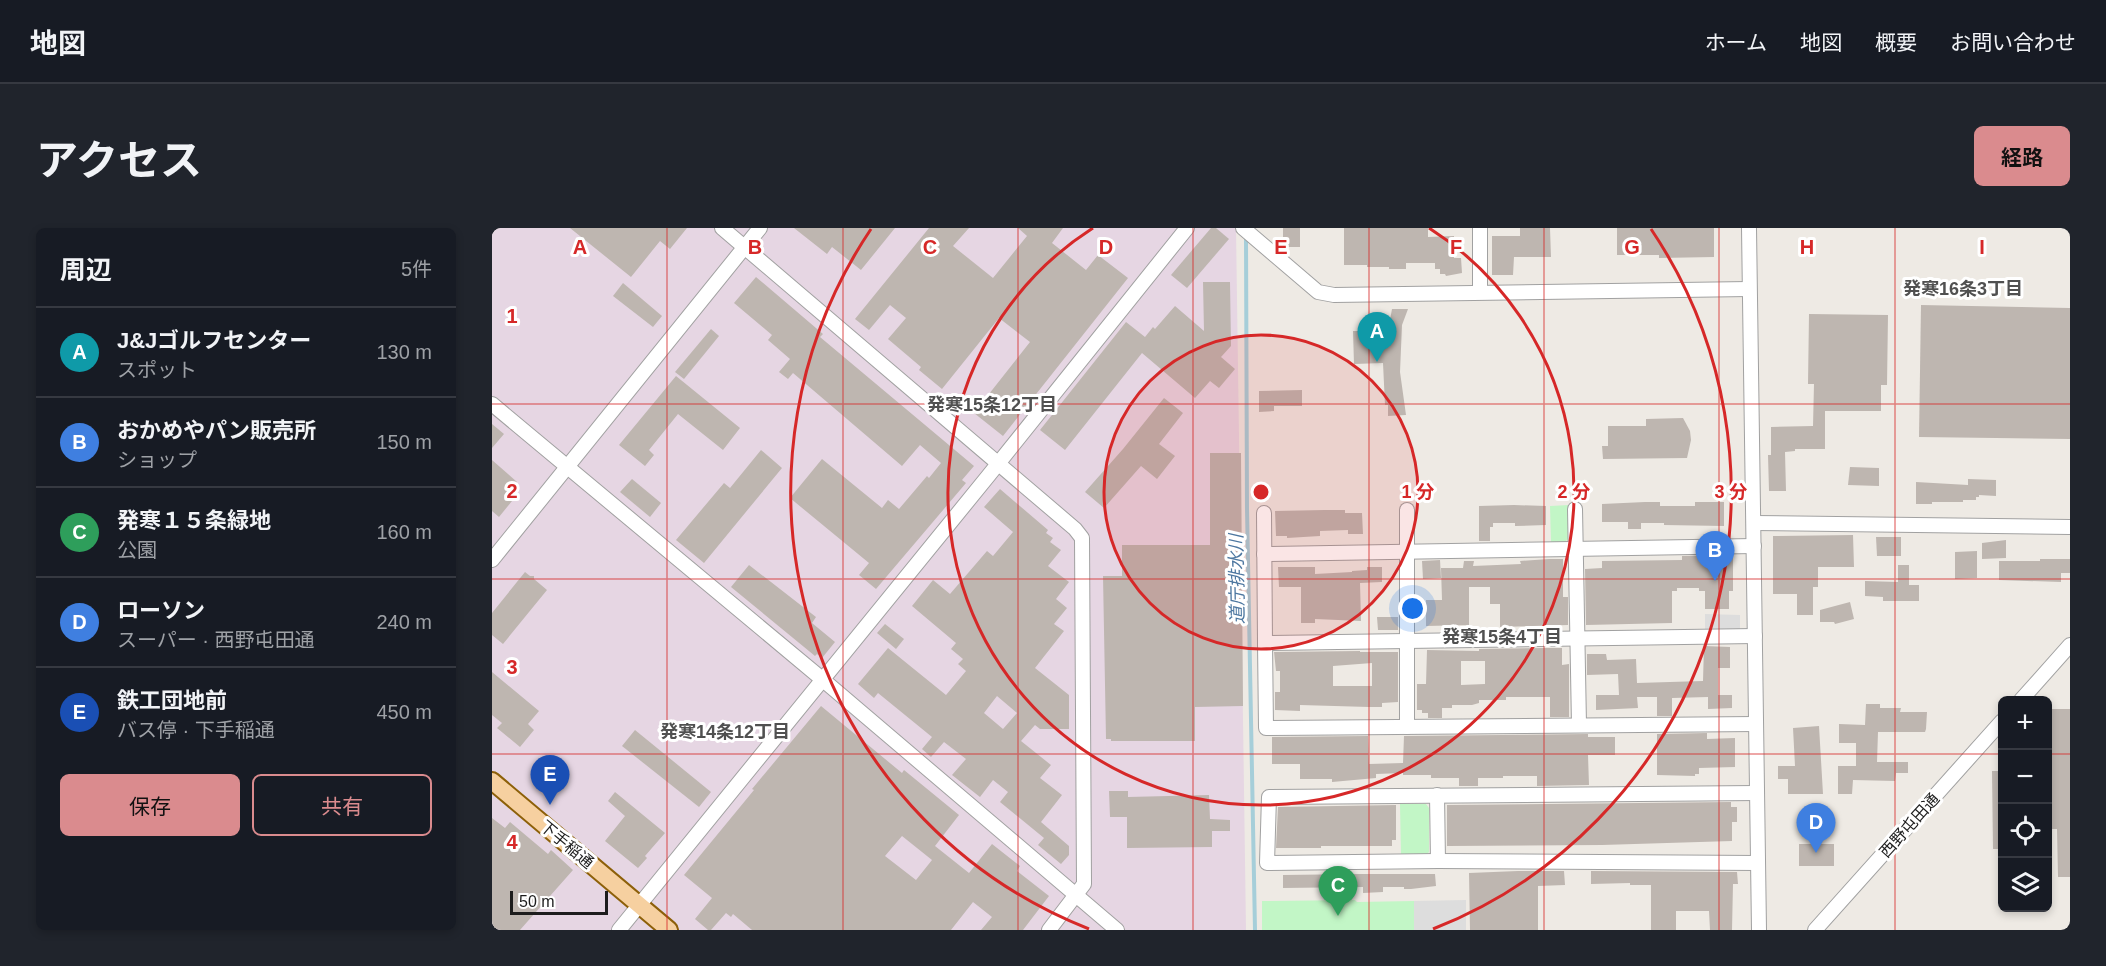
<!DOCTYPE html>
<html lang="ja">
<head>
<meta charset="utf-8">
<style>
	body { margin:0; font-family:Helvetica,"Noto Sans JP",sans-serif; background:#20242c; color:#f1f3f6 }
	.controls { position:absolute; right:18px; bottom:18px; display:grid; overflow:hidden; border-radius:9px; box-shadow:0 3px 9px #0003 }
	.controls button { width:54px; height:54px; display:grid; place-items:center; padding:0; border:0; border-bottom:2px solid #363941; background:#171b24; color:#f1f3f6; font:30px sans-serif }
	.scale { position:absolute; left:18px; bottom:15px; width:98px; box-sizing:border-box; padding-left:6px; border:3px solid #1d1d1d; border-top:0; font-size:16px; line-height:21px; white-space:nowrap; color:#1d1d1d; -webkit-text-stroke:4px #fff; paint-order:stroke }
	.you { position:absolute; left:921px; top:381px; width:21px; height:21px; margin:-15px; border:4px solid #fff; border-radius:50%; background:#1a73e8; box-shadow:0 0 0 9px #1a73e833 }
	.badge { display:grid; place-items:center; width:39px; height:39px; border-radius:50%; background:#da8b8e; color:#fff; font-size:20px; font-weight:700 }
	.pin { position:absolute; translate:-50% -50px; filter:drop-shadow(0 2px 3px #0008) }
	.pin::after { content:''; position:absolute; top:32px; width:21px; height:18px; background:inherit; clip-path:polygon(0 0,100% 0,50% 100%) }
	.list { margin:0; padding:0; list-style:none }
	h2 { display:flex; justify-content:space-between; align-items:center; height:78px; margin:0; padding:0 24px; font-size:26px }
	h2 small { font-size:20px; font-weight:400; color:#9ea1a6 }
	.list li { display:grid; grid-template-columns:39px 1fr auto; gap:18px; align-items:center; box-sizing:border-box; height:90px; padding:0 24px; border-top:2px solid #363941 }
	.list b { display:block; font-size:22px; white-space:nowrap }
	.list p { margin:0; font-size:20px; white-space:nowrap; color:#9ea1a6 }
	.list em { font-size:20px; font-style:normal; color:#9ea1a6 }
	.actions { display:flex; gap:12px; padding:18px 24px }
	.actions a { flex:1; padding:14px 0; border:2px solid #da8b8e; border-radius:9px; text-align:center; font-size:21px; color:#da8b8e }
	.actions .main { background:#da8b8e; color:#111 }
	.icon { flex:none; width:33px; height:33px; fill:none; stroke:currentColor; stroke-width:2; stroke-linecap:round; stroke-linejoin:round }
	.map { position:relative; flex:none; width:1578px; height:702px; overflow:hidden; border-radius:9px }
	header { display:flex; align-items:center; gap:36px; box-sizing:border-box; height:84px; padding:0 30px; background:#171b24; border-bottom:2px solid #363941 }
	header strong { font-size:28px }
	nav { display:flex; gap:33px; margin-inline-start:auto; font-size:21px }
	.intro { display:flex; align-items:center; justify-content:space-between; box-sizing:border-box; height:144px; padding:0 36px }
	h1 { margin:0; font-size:42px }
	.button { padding:15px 27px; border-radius:9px; background:#da8b8e; color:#111; font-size:21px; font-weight:700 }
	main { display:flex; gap:36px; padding:0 36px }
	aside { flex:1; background:#171b24; border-radius:9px; box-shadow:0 3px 9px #0003 }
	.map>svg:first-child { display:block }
</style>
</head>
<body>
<header>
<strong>地図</strong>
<nav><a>ホーム</a><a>地図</a><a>概要</a><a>お問い合わせ</a></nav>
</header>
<div class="intro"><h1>アクセス</h1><a class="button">経路</a></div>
<main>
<aside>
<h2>周辺<small>5件</small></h2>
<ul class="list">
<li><span class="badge" style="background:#0f9aa8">A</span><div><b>J&amp;Jゴルフセンター</b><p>スポット</p></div><em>130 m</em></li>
<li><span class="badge" style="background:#3f7fe0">B</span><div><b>おかめやパン販売所</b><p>ショップ</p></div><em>150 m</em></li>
<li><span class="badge" style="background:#2e9e5b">C</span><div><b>発寒１５条緑地</b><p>公園</p></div><em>160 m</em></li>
<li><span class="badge" style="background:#3f7fe0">D</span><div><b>ローソン</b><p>スーパー · 西野屯田通</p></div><em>240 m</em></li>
<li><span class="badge" style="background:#1a4fb4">E</span><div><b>鉄工団地前</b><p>バス停 · 下手稲通</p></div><em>450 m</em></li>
</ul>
<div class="actions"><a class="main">保存</a><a>共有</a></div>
</aside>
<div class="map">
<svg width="1578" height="702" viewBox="0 0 1578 702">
	<rect width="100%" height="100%" fill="#eeeae4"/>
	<polygon fill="#e6d6e3" points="0,0 744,0 754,702 0,702"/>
	<g fill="#c2f6c6">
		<polygon points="1077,277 1077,310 1073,314 1059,314 1058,278"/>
		<polygon points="908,576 934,576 937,580 937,624 933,628 909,628"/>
		<polygon points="863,672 865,674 922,673 922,702 770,702 770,673"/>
	</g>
	<g fill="#ddd">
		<polygon points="1213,386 1248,387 1248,401 1213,401"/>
		<polygon points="974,672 974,702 922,702 922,673"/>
	</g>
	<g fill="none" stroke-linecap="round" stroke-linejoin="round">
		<polyline stroke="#a6ced9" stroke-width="4" points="754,7 755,281 763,702"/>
	</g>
	<g fill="#beb6b0" fill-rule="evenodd">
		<polygon points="78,0 195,0 178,21 168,13 139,49"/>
		<polygon points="302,0 403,0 369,42 340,19 335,26"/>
		<polygon points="437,0 477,0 461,18 501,50 535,8 526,0 571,0 560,15 594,42 606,27 636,50 511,208 482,185 538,114 507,90 450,161 427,142 429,139 396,111 414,90 398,77 377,102 363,91"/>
		<polygon points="719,0 724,0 737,11 695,60 679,47"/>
		<rect x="791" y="0" width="17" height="19"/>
		<polygon points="852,0 936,0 936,9 962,8 962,30 969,30 970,45 954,48 953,46 948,46 948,41 943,41 943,35 914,35 914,41 897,41 897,39 875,39 875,37 852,37"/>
		<polygon points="1028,0 1058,0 1059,29 1022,29 1021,47 1000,47 1000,8 1028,8"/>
		<polygon points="1125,0 1222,0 1222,29 1167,30 1167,27 1125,27"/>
		<polygon points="264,49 331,106 328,109 482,238 470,252 474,255 384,361 367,347 377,335 298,270 330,231 390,280 396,272 407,281 435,248 437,250 449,235 428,217 410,238 301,145 296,151 287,144 298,131 276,112 280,107 242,75"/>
		<polygon points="711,54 738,54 739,118 729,129 743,141 727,160 718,153 703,170 650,125 573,222 548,202 634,94 653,109 661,99 663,101 683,78 712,103"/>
		<polygon points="131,55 170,88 161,99 121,68"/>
		<polygon points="1429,77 1578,80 1578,211 1427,209"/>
		<polygon points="900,81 916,81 910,97 908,144 914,187 896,188 896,177 893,177 891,135 862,136 861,103 896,103"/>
		<polygon points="1317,86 1396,87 1395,157 1389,157 1389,183 1333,183 1333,221 1303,221 1303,223 1293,224 1294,263 1277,263 1276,227 1279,227 1279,199 1321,198 1322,156 1316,156"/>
		<polygon points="219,101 227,108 192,151 183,144"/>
		<polygon points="184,148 248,200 231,222 186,186 157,222 162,227 153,238 127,217"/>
		<polygon points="810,162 810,178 782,178 782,183 767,184 767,163"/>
		<polygon points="672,170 691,185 667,216 683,228 665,251 649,238 612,280 593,264 631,221"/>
		<polygon points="1191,190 1198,203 1199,212 1195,230 1111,231 1110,218 1116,218 1116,198 1154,198 1154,191"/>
		<polygon points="0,196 12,206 0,220"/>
		<polygon points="269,222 290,240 212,335 184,312 232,255 238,260"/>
		<polygon points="718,225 749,225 751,478 703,479 703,513 619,513 619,511 614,511 611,348 630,348 630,317 718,317"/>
		<polygon points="0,232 25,254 23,257 24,268 7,289 0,283"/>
		<polygon points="1358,239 1387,240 1387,258 1356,257"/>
		<polygon points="140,251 169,275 158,289 128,264"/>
		<polygon points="1476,251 1504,252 1504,268 1487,267 1487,269 1484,269 1484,272 1471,272 1471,274 1440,274 1440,276 1424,276 1424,254 1476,257"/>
		<path d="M508,261l48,41 -2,3 7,5 -3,4 11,8 -13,16 21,16 -13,17 11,9 -13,16 10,7 -29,37 34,27v34h-29l-5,-4 -14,16 30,24 -11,13 22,17 -21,27 28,24v9l-8,9 -23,-19 6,-7 -44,-36 8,-10 -15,-12 -13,17 -28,-22 14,-16 -22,-17 -13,15 -9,-8 10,-12 -54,-44 -4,5 -16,-14 30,-36 58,47 20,-24 -8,-7 5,-5 -12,-10 5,-6 -44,-37 21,-26 17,14 37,-43 6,5 20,-24 -29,-25zM505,468l20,17 -14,16 -19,-16z"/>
		<polygon points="1153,274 1168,274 1168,278 1203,278 1203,274 1232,274 1232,298 1172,297 1172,295 1149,295 1149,301 1136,301 1136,294 1110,294 1110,276"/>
		<polygon points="1022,277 1054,278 1054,297 1023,298 1023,295 1001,295 1001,299 998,299 998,313 987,313 987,278"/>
		<polygon points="832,282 853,282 853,285 870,285 871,306 856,306 856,302 828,303 828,308 795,310 795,308 784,308 783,283"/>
		<polygon points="1361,307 1362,339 1326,339 1326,359 1321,359 1321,387 1305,387 1305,366 1281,366 1281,308"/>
		<polygon points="1384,309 1409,309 1409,328 1385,328"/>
		<polygon points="1514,312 1514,330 1490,331 1490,315"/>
		<polygon points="1485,323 1485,350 1463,351 1463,324"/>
		<polygon points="1241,327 1241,363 1237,363 1237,381 1213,381 1213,363 1207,363 1207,360 1185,360 1185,363 1180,363 1180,395 1094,397 1093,341 1110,340 1110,333 1190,332 1190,328"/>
		<polygon points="1057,331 1071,331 1071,369 1076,369 1076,397 1008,399 1008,376 998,376 998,359 977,359 977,397 934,398 934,372 950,372 949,340 971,340 972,333 982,333 981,338 1029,336 1028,333"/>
		<polygon points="1548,331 1578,331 1578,345 1569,345 1569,354 1507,352 1507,333 1548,333"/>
		<polygon points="948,332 949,350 931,351 930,333"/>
		<polygon points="257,337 324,389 320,395 343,414 330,430 325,426 323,428 239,359"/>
		<polygon points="1406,337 1417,337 1417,357 1427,357 1427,373 1391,373 1391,369 1373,368 1373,353 1406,354"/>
		<polygon points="786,339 823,339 823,346 860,344 860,343 875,342 875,339 890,339 890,354 868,355 869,393 823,391 823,395 809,395 809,359 787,359"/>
		<polygon points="33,344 38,348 42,348 42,351 55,362 11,416 0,407 0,385"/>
		<polygon points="1358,374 1362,391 1343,396 1342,394 1328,394 1328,382"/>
		<polygon points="885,389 906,389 906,402 886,402"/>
		<polygon points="393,396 412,411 404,421 385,405"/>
		<polygon points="1212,418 1238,419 1238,440 1226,440 1226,467 1240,467 1240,480 1216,481 1216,469 1180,470 1180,488 1165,488 1165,469 1145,469 1146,480 1104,482 1104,467 1127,467 1126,446 1095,447 1095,426 1114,426 1115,432 1144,431 1145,455 1211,453"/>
		<path d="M1053,420h17v17l7,-1v53h-19v-20h-44v3h-27v3l-7,2h-20v3h-10v10h-14v-5h-6v-3h-5v-26h9l1,-34 52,1v-2zM969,433h24v23l-24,1z"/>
		<path d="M868,423v1h38v50l-16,1v4h-13l-69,-2v6l-25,-1v-18h5v-21h-4l-2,-19zM880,435v23h-39v-20z"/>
		<polygon points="0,444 47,483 36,496 42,502 28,519 5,500 10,495 0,487"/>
		<polygon points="1374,476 1388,476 1388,480 1409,480 1408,484 1435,484 1434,501 1433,504 1386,504 1385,534 1416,534 1416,545 1404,545 1403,553 1361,552 1360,566 1346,566 1346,538 1364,538 1364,515 1347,515 1347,496 1373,497"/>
		<path d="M329,478l81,67 2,-3 55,45 -24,31 34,27 23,-29 28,22 -3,5 32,25 -26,34h-42l11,-13 -19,-15 -22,28h-199l-19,-16 -2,3 -5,-4 -15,17h-3l-13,-11 17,-21 -28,-23 70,-85 -2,-1zM410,608l30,24 -16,20 -31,-24z"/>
		<polygon points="1556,481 1578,481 1578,649 1566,649 1565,601 1556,601"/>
		<polygon points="1327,498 1331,566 1296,566 1296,551 1286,551 1286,538 1303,538 1301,500"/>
		<polygon points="143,502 219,564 207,579 130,518"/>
		<polygon points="1215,505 1215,511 1243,510 1243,539 1207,540 1207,546 1203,546 1203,548 1165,547 1165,506"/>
		<polygon points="1096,506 1096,509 1123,509 1123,527 1096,527 1097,557 1045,558 1045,548 1011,548 1011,550 986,550 986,558 967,558 967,550 939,550 939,547 911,547 911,545 884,546 884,550 840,554 840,551 808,551 808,536 780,536 780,509 876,508 877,536 911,535 912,508"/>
		<polygon points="1500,543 1510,543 1510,621 1501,621"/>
		<polygon points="617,563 636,563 636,569 717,567 718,591 738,592 738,603 720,603 720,619 635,620 635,589 618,589"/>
		<polygon points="123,564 173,605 153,628 155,630 146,640 113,613 133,588 116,573"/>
		<polygon points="1239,574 1239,579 1245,579 1245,594 1240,594 1240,613 1110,617 955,618 955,577"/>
		<polygon points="904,577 904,612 900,612 900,618 829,618 829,620 784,620 786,579"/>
		<polygon points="0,590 13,600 18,594 56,626 59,622 81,642 28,702 0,702"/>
		<rect x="1307" y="616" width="35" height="22"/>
		<polygon points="1026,643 1072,643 1073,657 1046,658 1046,702 978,702 977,645"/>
		<polygon points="1099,643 1245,644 1246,656 1241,656 1240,702 1218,702 1217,683 1184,683 1184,702 1159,702 1159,657 1138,657 1138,655 1099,656"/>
		<polygon points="867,646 943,646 944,658 919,661 912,661 912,659 891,659 891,664 871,665 871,659 791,660 791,647"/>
	</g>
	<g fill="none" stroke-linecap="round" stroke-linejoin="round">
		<g stroke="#a1a1a1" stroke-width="16">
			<g id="minor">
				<polyline points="230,0 583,301 590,310 592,656 557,702"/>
				<polyline points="751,0 826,64 842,67 1257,61"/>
				<polyline points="988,0 988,64"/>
				<polyline points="1257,0 1267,702"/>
				<polyline points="0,176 330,451 625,702"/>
				<polyline points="1083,281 1087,497"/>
				<polyline points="915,282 915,499"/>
				<polyline points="772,285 773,415"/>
				<polyline points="1262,295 1578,299"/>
				<polyline points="772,326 1262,318"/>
				<polyline points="0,332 268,0"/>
				<polyline points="1263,408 773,415 774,500 1264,496"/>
				<polyline points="1529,472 1578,417"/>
				<polyline points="1265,565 777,569 775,635 946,633 1266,635"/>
				<polyline points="945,567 946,633"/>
				<polyline points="127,702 497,247 695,0"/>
				<polyline points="1323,702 1510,493"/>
			</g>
		</g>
		<g stroke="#8d6009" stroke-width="20">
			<polyline id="major" points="0,553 177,702"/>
		</g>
		<use href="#minor" stroke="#fff" stroke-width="14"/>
		<use href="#major" stroke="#f6d0a0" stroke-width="16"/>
	</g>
	<path fill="none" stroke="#d62828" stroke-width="1.5" stroke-opacity="0.55" d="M175,0v702M351,0v702M526,0v702M701,0v702M877,0v702M1052,0v702M1227,0v702M1403,0v702M0,176h1578M0,351h1578M0,526h1510M1556,526h22"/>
	<circle cx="769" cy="264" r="157" fill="#d62828" fill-opacity=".12"/>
	<g fill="none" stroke="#d62828" stroke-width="3">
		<circle cx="769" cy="264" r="157"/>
		<path d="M937 0A313 313 0 1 1 601 0"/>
		<path d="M597 701A470 470 0 0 1 379 1M1159 1A470 470 0 0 1 941 701"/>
	</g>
	<g text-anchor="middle" stroke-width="6" stroke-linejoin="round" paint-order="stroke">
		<g font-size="16" fill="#1d1d1d" stroke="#fff">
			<text transform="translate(1417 597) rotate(-48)" y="6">西野屯田通</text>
			<text transform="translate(75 616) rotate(40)" y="6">下手稲通</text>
		</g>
		<g font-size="18" font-weight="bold" fill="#505050" stroke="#fff">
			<text x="1471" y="67">発寒16条3丁目</text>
			<text x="500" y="183">発寒15条12丁目</text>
			<text x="1010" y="415">発寒15条4丁目</text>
			<text x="233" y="510">発寒14条12丁目</text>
		</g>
		<g font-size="18" font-style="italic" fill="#4d77a0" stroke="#fff">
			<text transform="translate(745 351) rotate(-91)" y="6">道庁排水川</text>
		</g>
	</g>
	<g font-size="20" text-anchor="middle" font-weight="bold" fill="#d62828" stroke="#fff" stroke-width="6" stroke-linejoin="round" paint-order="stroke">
		<text x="88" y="26">A</text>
		<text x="263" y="26">B</text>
		<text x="438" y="26">C</text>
		<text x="614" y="26">D</text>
		<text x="789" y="26">E</text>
		<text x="964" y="26">F</text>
		<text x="1140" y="26">G</text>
		<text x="1315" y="26">H</text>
		<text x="1490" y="26">I</text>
		<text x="20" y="95">1</text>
		<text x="20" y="270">2</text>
		<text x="20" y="446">3</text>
		<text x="20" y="621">4</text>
	</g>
	<circle cx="769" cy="264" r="9" fill="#d62828" stroke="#fff" stroke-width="3"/>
	<g font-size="18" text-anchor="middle" font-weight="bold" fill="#d62828" stroke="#fff" stroke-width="6" stroke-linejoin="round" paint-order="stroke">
		<text x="926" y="270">1 分</text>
		<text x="1082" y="270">2 分</text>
		<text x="1239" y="270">3 分</text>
	</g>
</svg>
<div class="controls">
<button>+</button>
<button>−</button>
<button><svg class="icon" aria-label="locate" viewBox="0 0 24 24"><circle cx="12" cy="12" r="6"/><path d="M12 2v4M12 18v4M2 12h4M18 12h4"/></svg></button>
<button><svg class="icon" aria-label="layers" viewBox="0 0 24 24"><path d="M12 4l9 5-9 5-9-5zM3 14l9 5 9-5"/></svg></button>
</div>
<div class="scale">50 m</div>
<div class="you"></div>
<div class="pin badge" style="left:885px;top:134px;background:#0f9aa8">A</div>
<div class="pin badge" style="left:1223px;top:353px;background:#3f7fe0">B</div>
<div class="pin badge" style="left:846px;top:688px;background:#2e9e5b">C</div>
<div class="pin badge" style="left:1324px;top:625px;background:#3f7fe0">D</div>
<div class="pin badge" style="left:58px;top:577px;background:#1a4fb4">E</div>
</div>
</main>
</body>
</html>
